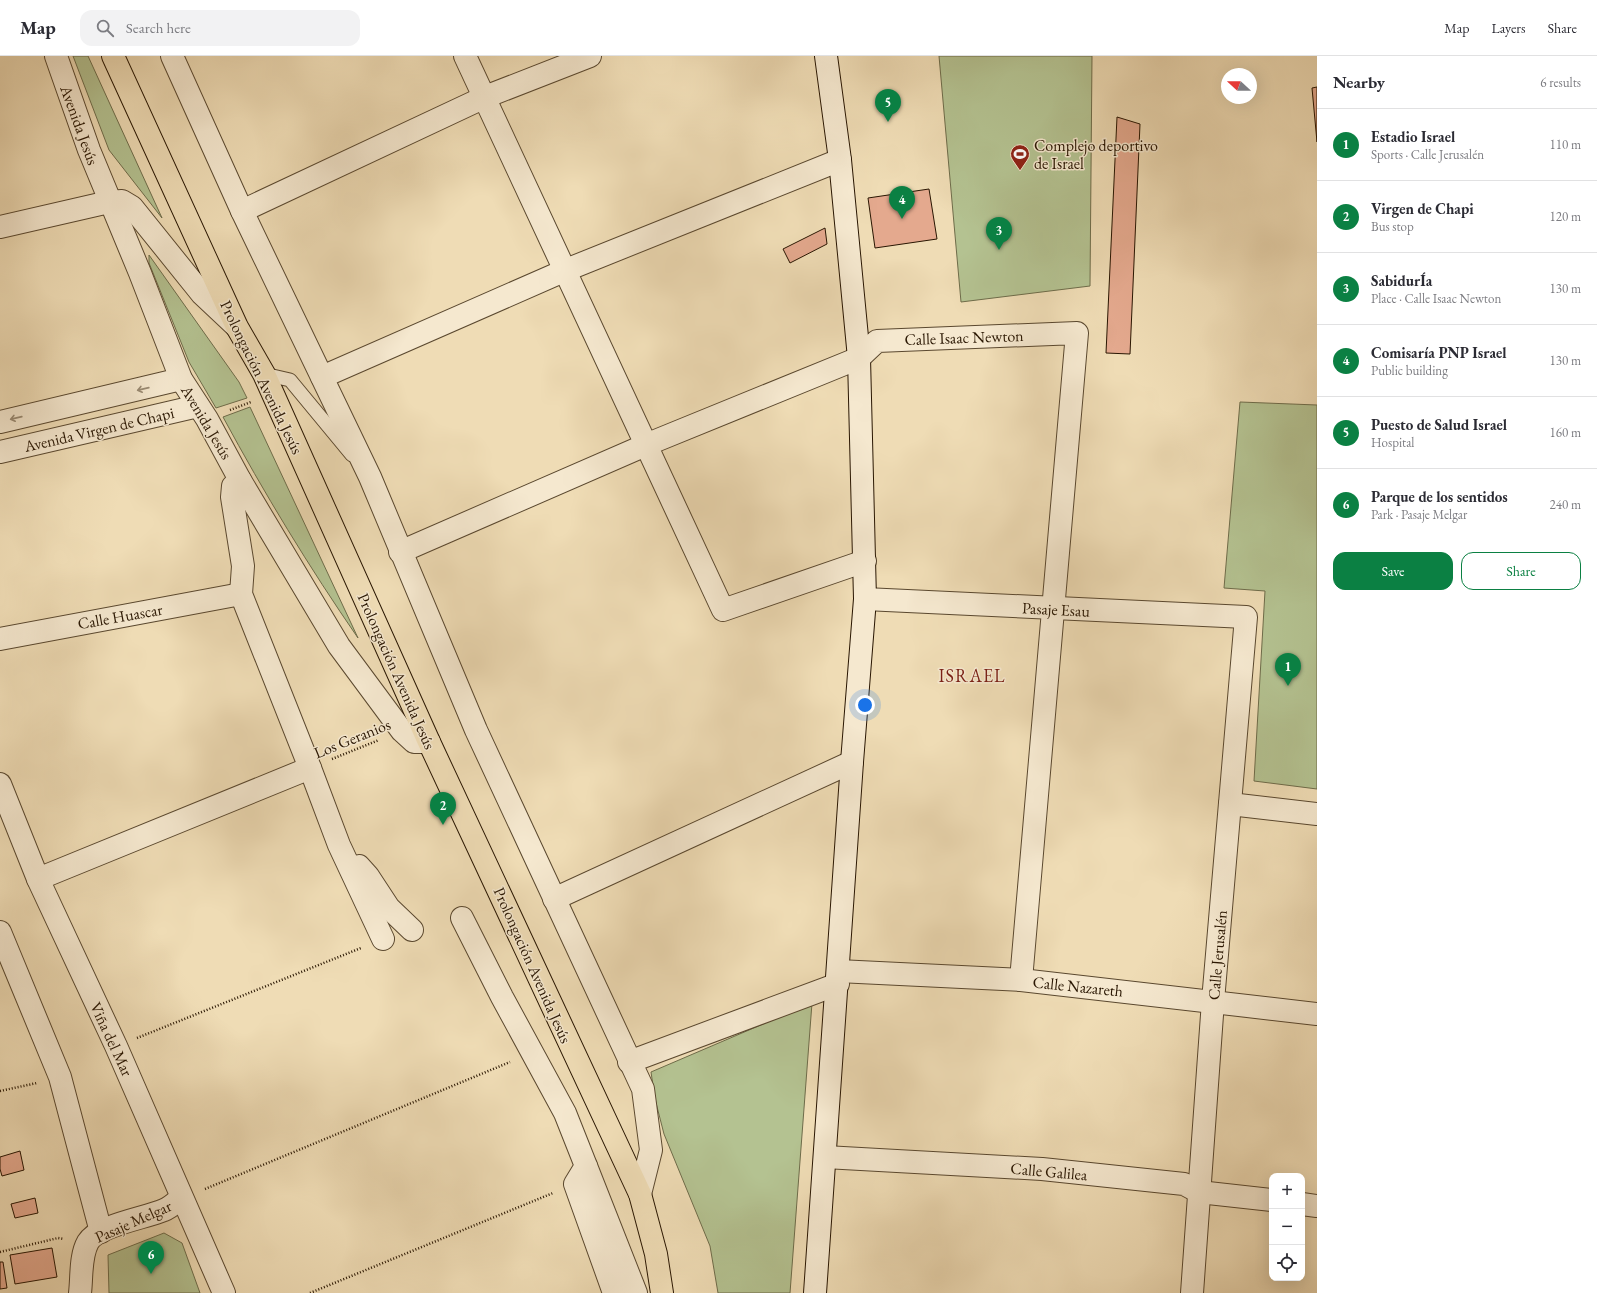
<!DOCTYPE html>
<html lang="en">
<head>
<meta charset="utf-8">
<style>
	body { margin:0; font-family:"EB Garamond",serif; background:#f2f2f3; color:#2b2b33 }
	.controls { position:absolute; right:12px; bottom:12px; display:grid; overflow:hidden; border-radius:8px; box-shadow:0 4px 16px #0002 }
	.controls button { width:36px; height:36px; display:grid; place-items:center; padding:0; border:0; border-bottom:1px solid #e1e1e2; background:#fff; color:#2b2b33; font:20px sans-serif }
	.compass { position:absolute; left:1221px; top:12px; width:36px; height:36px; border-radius:50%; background:#fff; box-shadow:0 4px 16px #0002; rotate:291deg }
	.you { position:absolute; left:865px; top:649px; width:14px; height:14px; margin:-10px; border:3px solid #fff; border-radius:50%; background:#1a73e8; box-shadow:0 0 0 6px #1a73e833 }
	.badge { display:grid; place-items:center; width:26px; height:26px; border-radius:50%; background:#0b8043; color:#fff; font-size:13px; font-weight:700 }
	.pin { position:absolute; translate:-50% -33px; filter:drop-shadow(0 1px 2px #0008) }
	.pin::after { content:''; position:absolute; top:21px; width:14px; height:12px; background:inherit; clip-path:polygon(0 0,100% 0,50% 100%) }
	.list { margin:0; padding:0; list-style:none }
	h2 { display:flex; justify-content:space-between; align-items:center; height:52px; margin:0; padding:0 16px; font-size:17px }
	h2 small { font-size:13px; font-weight:400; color:#7c7c81 }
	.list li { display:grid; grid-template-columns:26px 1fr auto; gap:12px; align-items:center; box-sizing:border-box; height:72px; padding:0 16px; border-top:1px solid #e1e1e2 }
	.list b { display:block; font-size:15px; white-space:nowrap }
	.list p { margin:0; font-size:13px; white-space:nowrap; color:#7c7c81 }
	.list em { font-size:13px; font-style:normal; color:#7c7c81 }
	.actions { display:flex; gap:8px; padding:12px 16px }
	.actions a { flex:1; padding:9px 0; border:1px solid #0b8043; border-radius:12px; text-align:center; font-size:14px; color:#0b8043 }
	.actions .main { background:#0b8043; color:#fff }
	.icon { flex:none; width:22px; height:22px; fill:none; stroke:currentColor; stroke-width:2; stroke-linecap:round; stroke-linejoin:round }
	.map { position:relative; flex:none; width:1317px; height:1237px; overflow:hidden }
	header { display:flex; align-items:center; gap:24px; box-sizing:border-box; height:56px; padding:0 20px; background:#fff; border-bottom:1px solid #e1e1e2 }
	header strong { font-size:19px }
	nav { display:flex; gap:22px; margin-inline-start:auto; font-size:14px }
	.search { width:280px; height:36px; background:#f2f2f3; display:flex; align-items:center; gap:10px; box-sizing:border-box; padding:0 14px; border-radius:12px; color:#7c7c81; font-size:15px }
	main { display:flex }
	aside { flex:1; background:#fff }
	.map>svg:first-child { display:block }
</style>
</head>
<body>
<header>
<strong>Map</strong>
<div class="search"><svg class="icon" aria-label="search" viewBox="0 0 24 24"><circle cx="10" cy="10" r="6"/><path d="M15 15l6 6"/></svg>Search here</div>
<nav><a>Map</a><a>Layers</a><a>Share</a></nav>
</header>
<main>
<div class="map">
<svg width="1317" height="1237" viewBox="0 0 1317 1237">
	<rect width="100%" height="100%" fill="#efdcb5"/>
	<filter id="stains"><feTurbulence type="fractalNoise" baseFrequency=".005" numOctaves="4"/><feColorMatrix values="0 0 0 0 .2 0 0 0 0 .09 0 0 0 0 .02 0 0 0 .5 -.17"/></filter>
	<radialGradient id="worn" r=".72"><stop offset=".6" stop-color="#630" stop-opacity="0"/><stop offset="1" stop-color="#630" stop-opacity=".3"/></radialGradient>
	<g fill="#b4c291" stroke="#6e6c4a">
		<polygon points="73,0 88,0 162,162 109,94"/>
		<polygon points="939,0 1092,0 1090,230 961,246"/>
		<polygon points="149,199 239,326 247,342 216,352 189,306 149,207"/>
		<polygon points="1240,346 1317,349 1317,733 1254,725 1265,535 1224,532"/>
		<path d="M250,351l108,231c-49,-71 -94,-145 -135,-221z"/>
		<polygon points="812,947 790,1237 718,1237 710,1190 664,1078 655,1043 651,1016"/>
		<polygon points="164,1177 182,1187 200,1237 109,1237 108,1199"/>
	</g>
	<g fill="#e4a98e" stroke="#291602">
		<polygon points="1317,31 1317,86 1312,32"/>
		<polygon points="1117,61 1140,68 1130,298 1106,297"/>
		<polygon points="929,133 937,183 875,192 868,142"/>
		<polygon points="825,172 827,188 790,207 783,193"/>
		<polygon points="20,1095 24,1114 2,1120 0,1113 0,1101"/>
		<polygon points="35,1142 38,1157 15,1162 11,1148"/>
		<polygon points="52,1192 57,1221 15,1228 10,1199"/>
		<polygon points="0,1206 3,1206 7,1232 0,1233"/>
	</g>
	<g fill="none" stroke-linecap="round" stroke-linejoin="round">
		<g stroke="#5a482f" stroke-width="15">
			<polyline id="lane" points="264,318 290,324 352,399"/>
		</g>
		<g stroke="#5a482f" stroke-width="24">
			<g id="street">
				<polyline points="56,0 89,94 140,217 181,323 207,363 240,424 339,590 402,675 414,686 429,686"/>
				<polyline points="172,0 242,155 370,421 476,674 643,1033 651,1094 640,1138"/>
				<polyline points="465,0 723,554 865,505"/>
				<polyline points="242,155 485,41 590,0"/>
				<polyline points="0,171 109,146 122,145 132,151 202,238 236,270"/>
				<polyline points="322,321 566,214 840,104"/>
				<polyline points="0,366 181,323"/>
				<polyline points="0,396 198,350"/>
				<polyline points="240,424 233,430 232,441 243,510 241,538 310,712 339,789 383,883"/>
				<polyline points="400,496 648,388 859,302 877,285 1077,277 1021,924"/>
				<polyline points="865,543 1246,561 1213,945 1192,1237"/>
				<polyline points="0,583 241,538"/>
				<polyline points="0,728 38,823 116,990 224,1237"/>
				<polyline points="1230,748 1317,758"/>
				<polyline points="359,810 368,820 389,852 412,874"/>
				<polyline points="38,823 310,712"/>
				<polyline points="554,843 852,706"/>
				<polyline points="462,862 502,941 565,1057 586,1110 575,1128 614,1237"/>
				<polyline points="0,876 60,1021 101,1176"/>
				<polyline points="838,915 1021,924 1317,958"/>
				<polyline points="629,1006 838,928"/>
				<polyline points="825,1101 1042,1113 1184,1128 1199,1136 1272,1144"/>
				<polyline points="586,1110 636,1237"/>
				<polyline points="1302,1148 1317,1150"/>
				<path d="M80,1237c2,-16 0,-37 8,-51 10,-17 58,-24 76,-32 6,-2 12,-8 17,-12"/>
			</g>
		</g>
		<g stroke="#291602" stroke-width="24">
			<polyline id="secondary" points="815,1237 852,706 865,543 859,302 840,104 826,0"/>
		</g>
		<g stroke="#291602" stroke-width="24">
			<polyline id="primary" points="113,0 237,271 264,318 429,686 640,1138 656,1198 662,1237"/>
		</g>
		<g stroke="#291602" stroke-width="2.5" stroke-dasharray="1 2" stroke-linecap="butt">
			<polyline points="230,354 251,346"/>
			<polyline points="332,703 379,684"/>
			<polyline points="137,982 361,892"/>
			<polyline points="0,1035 37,1027"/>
			<polyline points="205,1133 510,1006"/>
			<polyline points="0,1196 58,1182 64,1183"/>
			<polyline points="310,1237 553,1137"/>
		</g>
		<use href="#lane" stroke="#f5e8cf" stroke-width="13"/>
		<use href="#street" stroke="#f5e8cf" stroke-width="22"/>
		<use href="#secondary" stroke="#f5e8cf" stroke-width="22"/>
		<use href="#primary" stroke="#efdcb5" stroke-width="22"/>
	</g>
	<defs><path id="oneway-shaft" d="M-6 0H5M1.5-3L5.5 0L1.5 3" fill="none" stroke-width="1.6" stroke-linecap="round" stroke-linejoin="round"/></defs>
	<g stroke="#998a73">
		<use href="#oneway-shaft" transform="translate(143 333) rotate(167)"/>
		<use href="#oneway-shaft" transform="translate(16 362) rotate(167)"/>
	</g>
	<defs>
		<g id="stadium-pin" transform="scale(1)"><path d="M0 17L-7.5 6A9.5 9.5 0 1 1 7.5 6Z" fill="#8f2418" stroke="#f5e8cf"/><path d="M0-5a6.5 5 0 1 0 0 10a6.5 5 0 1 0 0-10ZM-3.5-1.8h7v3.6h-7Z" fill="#fff"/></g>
	</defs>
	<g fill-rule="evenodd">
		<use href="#stadium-pin" x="1020" y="98"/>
	</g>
	<g text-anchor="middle" stroke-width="3" stroke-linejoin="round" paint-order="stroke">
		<g font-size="16" fill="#291602" stroke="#f5e8cf">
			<text transform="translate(80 69) rotate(70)" y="6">Avenida Jesús</text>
			<text transform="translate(964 281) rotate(-2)" y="6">Calle Isaac Newton</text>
			<text transform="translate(262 321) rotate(64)" y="6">Prolongación Avenida Jesús</text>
			<text transform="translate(207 366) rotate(59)" y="6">Avenida Jesús</text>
			<text transform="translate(99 373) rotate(-13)" y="6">Avenida Virgen de Chapi</text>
			<text transform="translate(1056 553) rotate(3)" y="6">Pasaje Esau</text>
			<text transform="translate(120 560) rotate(-10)" y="6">Calle Huascar</text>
			<text transform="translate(397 615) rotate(66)" y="6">Prolongación Avenida Jesús</text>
			<text transform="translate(352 682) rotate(-22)" y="6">Los Geranios</text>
			<text transform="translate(1217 899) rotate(-85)" y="6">Calle Jerusalén</text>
			<text transform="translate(533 909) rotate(66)" y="6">Prolongación Avenida Jesús</text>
			<text transform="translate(1078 930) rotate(6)" y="6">Calle Nazareth</text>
			<text transform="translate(112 983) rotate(65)" y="6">Viña del Mar</text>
			<text transform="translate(1049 1115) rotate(5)" y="6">Calle Galilea</text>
			<text transform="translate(133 1165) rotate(-24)" y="6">Pasaje Melgar</text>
		</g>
		<g font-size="16" fill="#291602" stroke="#f5e8cf" text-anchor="start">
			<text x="1034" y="95">Complejo deportivo<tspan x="1034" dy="18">de Israel</tspan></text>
		</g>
		<g font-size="18" letter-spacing="1" fill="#7a1f14" stroke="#f5e8cf">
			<text x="972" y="626">ISRAEL</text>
		</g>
	</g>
	<rect width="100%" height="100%" filter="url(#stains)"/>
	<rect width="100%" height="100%" fill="url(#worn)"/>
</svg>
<div class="controls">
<button>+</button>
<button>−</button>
<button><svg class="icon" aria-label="locate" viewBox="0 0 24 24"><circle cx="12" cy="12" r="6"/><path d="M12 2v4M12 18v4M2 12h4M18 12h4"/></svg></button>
</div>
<svg class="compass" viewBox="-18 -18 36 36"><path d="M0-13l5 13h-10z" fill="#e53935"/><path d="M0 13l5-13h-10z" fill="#7c7c81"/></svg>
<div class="you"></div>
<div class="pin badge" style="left:1288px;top:630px">1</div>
<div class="pin badge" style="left:443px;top:769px">2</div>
<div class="pin badge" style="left:999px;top:194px">3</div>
<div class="pin badge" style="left:902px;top:163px">4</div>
<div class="pin badge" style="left:888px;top:66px">5</div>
<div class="pin badge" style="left:151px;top:1218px">6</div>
</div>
<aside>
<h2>Nearby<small>6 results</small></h2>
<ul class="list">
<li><span class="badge">1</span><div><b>Estadio Israel</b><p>Sports · Calle Jerusalén</p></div><em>110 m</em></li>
<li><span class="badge">2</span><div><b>Virgen de Chapi</b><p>Bus stop</p></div><em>120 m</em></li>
<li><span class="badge">3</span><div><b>SabidurÍa</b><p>Place · Calle Isaac Newton</p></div><em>130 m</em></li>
<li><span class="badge">4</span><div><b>Comisaría PNP Israel</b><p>Public building</p></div><em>130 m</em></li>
<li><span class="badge">5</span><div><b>Puesto de Salud Israel</b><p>Hospital</p></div><em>160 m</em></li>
<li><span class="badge">6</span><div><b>Parque de los sentidos</b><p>Park · Pasaje Melgar</p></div><em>240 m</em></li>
</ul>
<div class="actions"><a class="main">Save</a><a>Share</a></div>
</aside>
</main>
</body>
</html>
